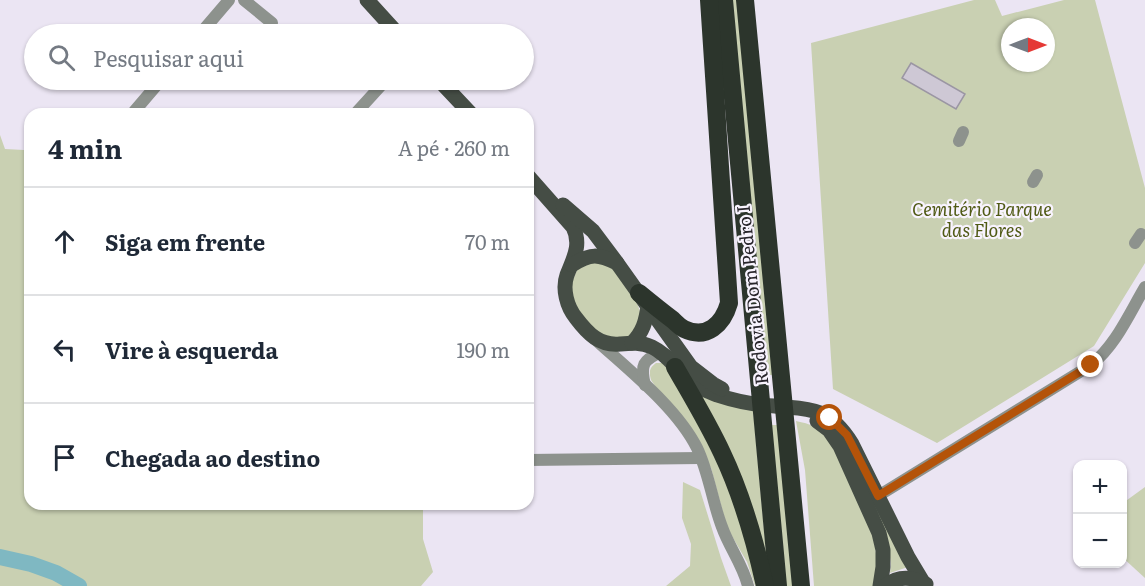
<!DOCTYPE html>
<html lang="pt">
<head>
<meta charset="utf-8">
<style>
	body { margin:0; font-family:Literata,serif; background:#f6f6f7; color:#1f2937 }
	.controls { position:absolute; right:18px; bottom:18px; display:grid; overflow:hidden; border-radius:12px; box-shadow:0 2px 4px #0004 }
	.controls button { width:54px; height:54px; display:grid; place-items:center; padding:0; border:0; border-bottom:2px solid #e0e1e3; background:#fff; color:#1f2937; font:30px sans-serif }
	.compass { position:absolute; left:1001px; top:18px; width:54px; height:54px; border-radius:50%; background:#fff; box-shadow:0 2px 4px #0004; rotate:90deg }
	.stop { position:absolute; width:18px; height:18px; margin:-14px; border:4px solid #b45309; border-radius:50%; background:#fff }
	.stop.end { background:#b45309; border-color:#fff; box-shadow:0 2px 6px #0008 }
	.list { margin:0; padding:0; list-style:none }
	h2 { display:flex; justify-content:space-between; align-items:center; height:78px; margin:0; padding:0 24px; font-size:26px }
	h2 small { font-size:20px; font-weight:400; color:#747a83 }
	.list li { display:grid; grid-template-columns:39px 1fr auto; gap:18px; align-items:center; box-sizing:border-box; height:108px; padding:0 24px; border-top:2px solid #e0e1e3 }
	.list b { display:block; font-size:22px; white-space:nowrap }
	.list em { font-size:20px; font-style:normal; color:#747a83 }
	.icon { flex:none; width:33px; height:33px; fill:none; stroke:currentColor; stroke-width:2; stroke-linecap:round; stroke-linejoin:round }
	.map { position:relative; flex:none; width:1145px; height:586px; overflow:hidden }
	.search { position:absolute; background:#fff; box-shadow:0 2px 4px #0004; left:24px; top:24px; width:510px; height:66px; display:flex; align-items:center; gap:15px; box-sizing:border-box; padding:0 21px; border-radius:33px; color:#747a83; font-size:22px }
	.panel { position:absolute; background:#fff; box-shadow:0 2px 4px #0004; left:24px; top:108px; width:510px; height:402px; border-radius:18px }
	.map>svg:first-child { display:block }
</style>
</head>
<body>
<div class="map">
<svg width="1145" height="586" viewBox="0 0 1145 586">
	<rect width="100%" height="100%" fill="#ebe5f3"/>
	<g fill="#c9d0b2" fill-rule="evenodd">
		<polygon points="728,0 740,0 775,375 765,375"/>
		<path d="M974,0h21l7,16 62,-16h31l50,188v75l-51,83 -157,97 -104,-54 -22,-346zM1010,27h36v36h-36z"/>
		<polygon points="0,135 5,149 24,150 30,152 30,504 422,504 423,506 423,539 433,572 421,586 0,586"/>
		<polygon points="597,261 613,269 637,303 640,311 640,319 631,336 624,338 602,337 581,318 571,294 572,282 577,270 583,264"/>
		<path d="M656,363h6l5,3 50,86 46,134h-8l-8,-24 -18,-31 -4,-11 -14,-52 -60,-88c-2,-8 -2,-12 5,-17z"/>
		<polygon points="696,391 753,409 768,572"/>
		<path d="M796,421c15,3 21,6 33,16l43,97c5,17 7,35 1,52h-59l-9,-116z"/>
		<polygon points="771,425 780,425 796,586 783,586"/>
		<polygon points="835,429 908,567 890,573 891,564 888,544"/>
		<polygon points="683,482 700,490 721,558 731,586 666,586 690,566 691,544 682,518"/>
		<polygon points="1145,487 1145,578 1122,557 1123,503"/>
	</g>
	<g fill="none" stroke-linecap="round" stroke-linejoin="round">
		<polyline stroke="#7fb8c2" stroke-width="16" points="0,557 31,564 56,573 79,586"/>
	</g>
	<polygon fill="#cec8d5" stroke="#9b96a3" stroke-width="1.5" points="911,63 965,94 956,109 902,78"/>
	<g fill="none" stroke-linecap="round" stroke-linejoin="round">
		<g stroke="#8d928d" stroke-width="12">
			<polyline points="244,0 272,23"/>
			<polyline points="200,34 229,0"/>
			<polyline points="132,114 161,80"/>
			<polyline points="355,114 386,80"/>
			<polyline points="959,141 963,132"/>
			<polyline points="1033,182 1037,175"/>
			<polyline points="1135,243 1141,234"/>
			<path d="M597,341c33,30 80,67 100,107 12,25 15,53 25,79 7,20 21,38 26,59"/>
			<path d="M645,385c-5,-20 -2,-25 16,-33"/>
			<polyline points="528,460 700,458"/>
			<path d="M878,496l213,-131c25,-20 38,-51 54,-78"/>
		</g>
		<g stroke="#454d45" stroke-width="15">
			<polyline points="367,0 398,34"/>
			<polyline points="439,80 471,114"/>
			<path d="M528,176l45,51c9,18 0,32 -6,48 -5,14 0,32 9,43 12,16 24,28 44,26 11,-1 21,-2 32,3 15,7 24,22 37,33 7,7 18,11 28,15 18,6 39,10 58,11 14,2 31,1 45,7 14,6 24,18 32,31l56,113 15,25"/>
			<polyline points="563,205 593,231 617,263 691,367 713,384 722,389"/>
			<path d="M572,265c19,-12 26,-11 45,-2"/>
			<path d="M632,343c11,-11 14,-22 16,-37"/>
			<polyline points="817,421 829,430 840,446 879,533 883,550 883,567 880,586"/>
			<path d="M885,586c13,-10 26,-10 41,-2"/>
		</g>
		<g stroke="#2c352c" stroke-width="18">
			<polyline points="724,0 778,586"/>
			<polyline points="745,0 801,586"/>
			<path d="M639,293c11,9 22,18 34,27 3,3 7,7 11,9 23,11 39,-5 45,-26l-20,-303"/>
			<path d="M675,367c16,28 33,56 47,86 20,42 33,88 43,133"/>
		</g>
	</g>
	<g fill="none" stroke-linecap="round" stroke-linejoin="round">
		<polyline stroke="#b45309" stroke-width="8" points="830,418 847,435 878,496 1091,365"/>
	</g>
	<g text-anchor="middle" stroke-width="4.5" stroke-linejoin="round" paint-order="stroke">
		<g font-size="18" font-style="italic" fill="#505a15" stroke="#f8f3fe">
			<text x="982" y="216">Cemitério Parque<tspan x="982" dy="21">das Flores</tspan></text>
		</g>
		<g font-size="18" fill="#28252b" stroke="#f8f3fe">
			<text transform="translate(753 295) rotate(-96)" y="6">Rodovia Dom Pedro I</text>
		</g>
	</g>
</svg>
<div class="controls">
<button>+</button>
<button>−</button>
</div>
<svg class="compass" viewBox="-18 -18 36 36"><path d="M0-13l5 13h-10z" fill="#e53935"/><path d="M0 13l5-13h-10z" fill="#747a83"/></svg>
<div class="stop" style="left:830px;top:418px"></div>
<div class="stop end" style="left:1091px;top:365px"></div>
<div class="search"><svg class="icon" aria-label="search" viewBox="0 0 24 24"><circle cx="10" cy="10" r="6"/><path d="M15 15l6 6"/></svg>Pesquisar aqui</div>
<section class="panel">
<h2>4 min<small>A pé · 260 m</small></h2>
<ul class="list">
<li><svg class="icon" aria-label="ahead" viewBox="0 0 24 24"><path d="M12 20V5M6 11l6-6 6 6"/></svg><div><b>Siga em frente</b></div><em>70 m</em></li>
<li><svg class="icon" aria-label="left" viewBox="0 0 24 24"><path d="M17 20v-9H6M10 6l-5 5 5 5"/></svg><div><b>Vire à esquerda</b></div><em>190 m</em></li>
<li><svg class="icon" aria-label="arrive" viewBox="0 0 24 24"><path d="M6 21V4h12l-3 4 3 4H6"/></svg><div><b>Chegada ao destino</b></div></li>
</ul>
</section>
</div>
</body>
</html>
